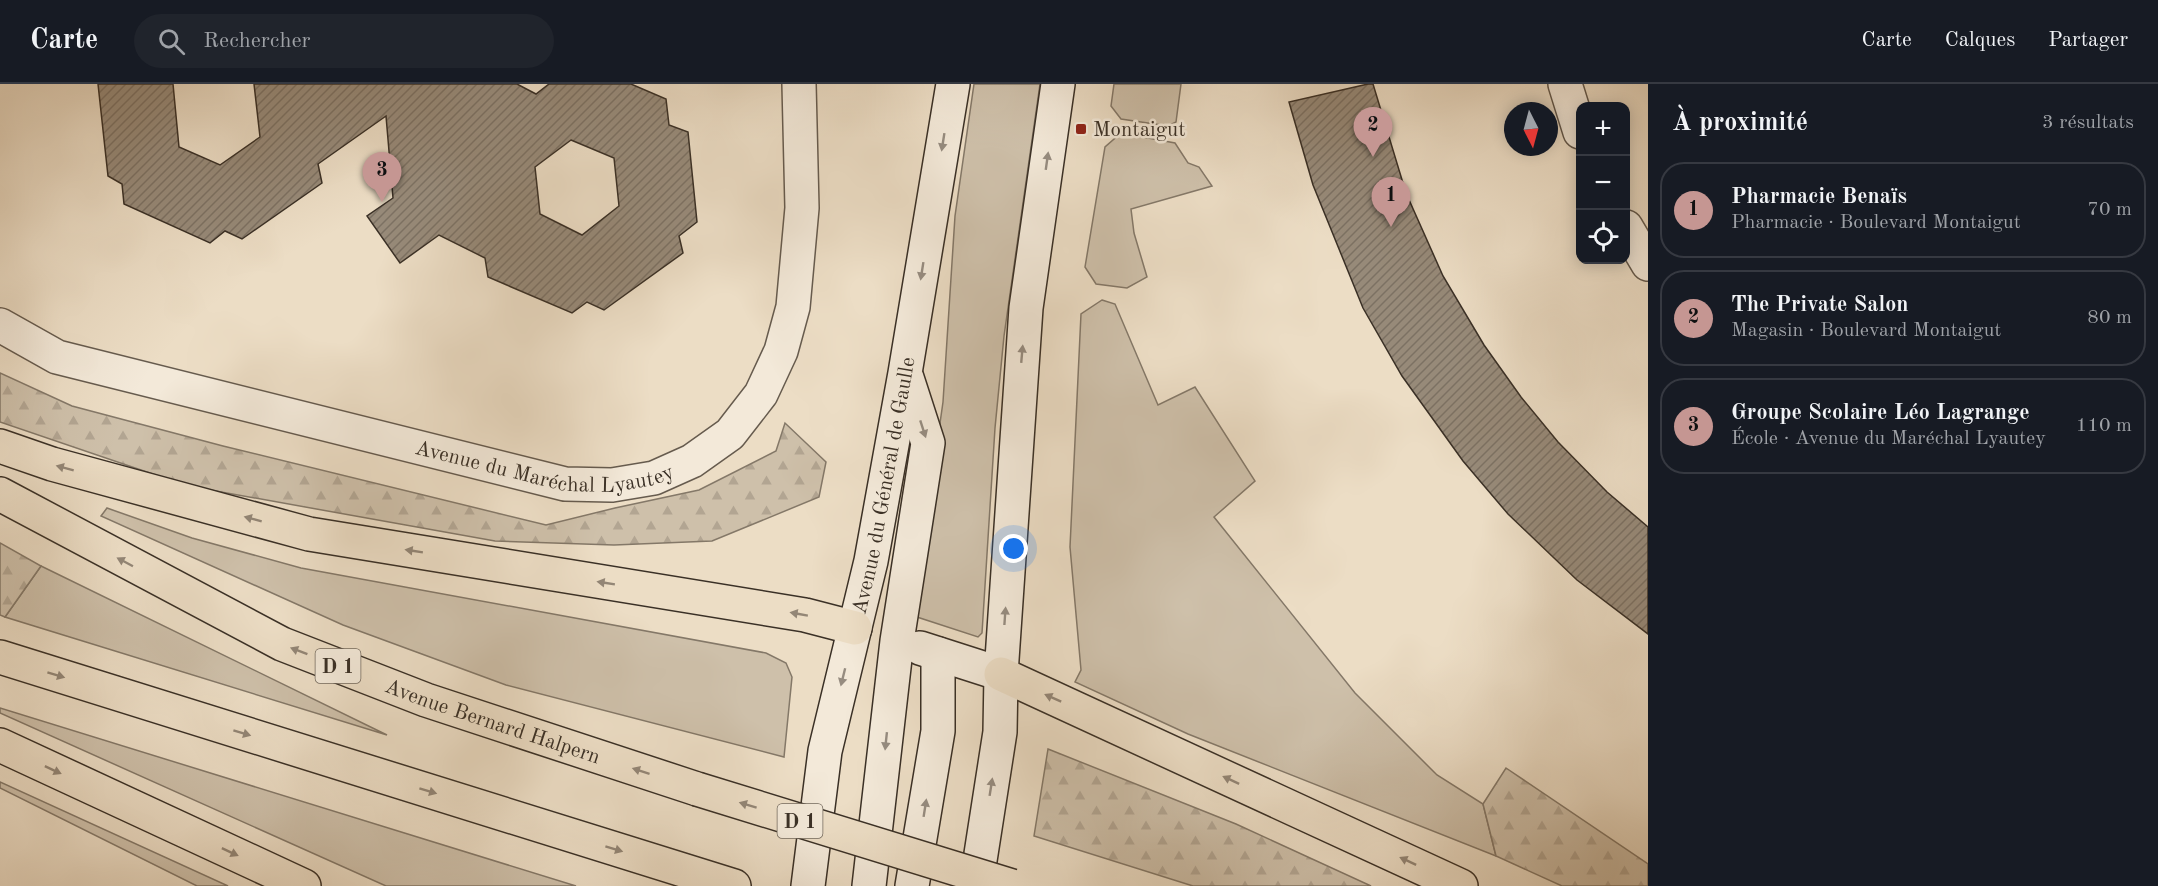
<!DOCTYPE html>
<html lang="fr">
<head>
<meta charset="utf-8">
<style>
	body { margin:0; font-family:"Old Standard TT",serif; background:#20242c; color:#f1f3f6 }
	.controls { position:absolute; right:18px; top:18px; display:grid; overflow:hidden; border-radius:12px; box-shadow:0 3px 15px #0003 }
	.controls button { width:54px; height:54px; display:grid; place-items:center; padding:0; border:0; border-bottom:2px solid #363941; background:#171b24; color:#f1f3f6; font:30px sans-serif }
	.compass { position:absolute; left:1504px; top:18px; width:54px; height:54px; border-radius:50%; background:#171b24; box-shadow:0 3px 15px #0003; rotate:174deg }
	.you { position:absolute; left:1014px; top:465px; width:21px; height:21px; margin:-15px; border:4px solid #fff; border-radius:50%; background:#1a73e8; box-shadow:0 0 0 9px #1a73e833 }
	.badge { display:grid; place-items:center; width:39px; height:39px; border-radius:50%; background:#c59692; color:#111; font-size:20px; font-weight:700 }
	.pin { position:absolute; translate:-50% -50px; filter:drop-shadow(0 2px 3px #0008) }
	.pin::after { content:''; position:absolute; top:32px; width:21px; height:18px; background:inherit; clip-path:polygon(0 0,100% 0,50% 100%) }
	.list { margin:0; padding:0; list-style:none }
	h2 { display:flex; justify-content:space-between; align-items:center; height:78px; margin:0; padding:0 24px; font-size:26px }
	h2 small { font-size:20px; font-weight:400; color:#9ea1a6 }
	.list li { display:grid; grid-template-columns:39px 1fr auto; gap:18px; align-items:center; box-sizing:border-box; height:96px; margin:0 12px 12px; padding:0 12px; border:2px solid #363941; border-radius:24px }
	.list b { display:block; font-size:22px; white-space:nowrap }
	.list p { margin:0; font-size:20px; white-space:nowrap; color:#9ea1a6 }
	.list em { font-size:20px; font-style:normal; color:#9ea1a6 }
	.icon { flex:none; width:33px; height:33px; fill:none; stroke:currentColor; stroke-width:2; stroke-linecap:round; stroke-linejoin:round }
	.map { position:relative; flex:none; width:1648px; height:802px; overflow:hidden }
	header { display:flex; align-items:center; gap:36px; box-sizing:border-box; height:84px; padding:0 30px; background:#171b24; border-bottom:2px solid #363941 }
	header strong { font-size:28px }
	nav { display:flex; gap:33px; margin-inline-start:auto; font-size:21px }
	.search { width:420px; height:54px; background:#20242c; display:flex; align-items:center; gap:15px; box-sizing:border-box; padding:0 21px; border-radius:33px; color:#9ea1a6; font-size:22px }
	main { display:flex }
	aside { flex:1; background:#171b24 }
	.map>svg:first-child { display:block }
</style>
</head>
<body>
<header>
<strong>Carte</strong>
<div class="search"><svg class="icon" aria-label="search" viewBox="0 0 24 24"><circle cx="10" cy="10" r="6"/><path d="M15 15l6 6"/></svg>Rechercher</div>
<nav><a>Carte</a><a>Calques</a><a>Partager</a></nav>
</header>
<main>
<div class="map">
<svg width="1648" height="802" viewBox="0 0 1648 802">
	<defs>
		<pattern id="forest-firs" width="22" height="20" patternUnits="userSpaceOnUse" patternTransform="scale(1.5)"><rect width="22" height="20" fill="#cec0aa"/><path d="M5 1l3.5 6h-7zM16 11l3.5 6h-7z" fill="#b2a592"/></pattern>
		<pattern id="building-hatch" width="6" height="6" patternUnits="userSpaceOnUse" patternTransform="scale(1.5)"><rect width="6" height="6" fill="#978a79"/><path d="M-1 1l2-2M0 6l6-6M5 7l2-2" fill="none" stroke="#7c7163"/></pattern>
	</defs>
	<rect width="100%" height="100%" fill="#ecddc5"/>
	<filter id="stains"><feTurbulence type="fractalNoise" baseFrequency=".00333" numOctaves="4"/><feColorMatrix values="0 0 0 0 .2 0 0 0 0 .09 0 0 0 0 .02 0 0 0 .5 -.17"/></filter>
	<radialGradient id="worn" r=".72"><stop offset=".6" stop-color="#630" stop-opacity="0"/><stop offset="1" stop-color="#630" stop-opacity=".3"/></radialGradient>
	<g fill="#cec0aa" stroke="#847868" stroke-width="1.5">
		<polygon points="974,0 1040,0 1004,252 995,344 982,549 978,553 917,533 913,529 943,318 955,132"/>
		<polygon points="1114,0 1181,0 1176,38 1168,42 1121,35 1111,22"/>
		<polygon points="1121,49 1175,59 1188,79 1199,83 1212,102 1131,125 1134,149 1147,193 1127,204 1096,200 1085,183 1105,63"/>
		<polygon points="1102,216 1115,220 1158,321 1195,303 1255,397 1214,433 1355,609 1437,691 1483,720 1496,772 1188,650 1075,598 1081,586 1070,463 1081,230"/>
		<polygon points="107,424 192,454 301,484 766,569 786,579 792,593 784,673 506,601 343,541 101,432"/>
		<polygon points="41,482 387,651 5,533"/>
		<polygon points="0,624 576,802 386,802 0,629"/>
		<polygon points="0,698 228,802 197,802 0,704"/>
	</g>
	<g fill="url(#forest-firs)" stroke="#847868" stroke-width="1.5">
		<polygon points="0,289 72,322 223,362 546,441 615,424 699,406 776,367 785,339 826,378 819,413 712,457 614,461 495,457 188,402 0,338"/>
		<polygon points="0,459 41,482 5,533 0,531"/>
		<polygon points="1048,665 1236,740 1371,802 1193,802 1034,752"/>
		<polygon points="1506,684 1648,780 1648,802 1562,802 1496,772 1483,720"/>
	</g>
	<g fill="url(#building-hatch)" stroke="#3a3026" stroke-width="1.5" fill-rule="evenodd">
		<path d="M98,0h75l6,63 41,18 40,-28 -6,-53h263l19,10 13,-10h82l35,15 3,26 19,7 9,90 -18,14 4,17 -79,57 -17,-8 -15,11 -84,-36 -3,-19 -46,-23 -39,28 -33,-47 26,-18 -7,-82 -68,48 4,19 -80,56 -17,-8 -15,12 -86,-39 -2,-20 -14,-8zM571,56l43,18 5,48 -37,29 -42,-21 -5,-47z"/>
		<polygon points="1368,0 1373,0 1406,109 1443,192 1484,261 1521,313 1558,358 1607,408 1648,443 1648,550 1577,496 1508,430 1463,377 1402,292 1363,224 1313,101 1289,18"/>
	</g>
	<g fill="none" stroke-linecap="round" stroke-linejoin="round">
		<g stroke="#665b4e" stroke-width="36">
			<g id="minor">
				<polyline points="1565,0 1580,48"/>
				<polyline points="1626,143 1648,180"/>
				<path id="s1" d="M0,241l57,32 508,127 47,1 42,-7 38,-17 38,-27 31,-40 20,-43 12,-44 9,-99 -3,-124"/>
			</g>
		</g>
		<g stroke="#3a3026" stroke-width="36">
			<g id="secondary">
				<polyline points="920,564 1001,590"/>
				<path id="s2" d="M808,802l17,-135 46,-190 34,-188 48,-289"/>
				<polyline points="869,802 897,557 928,359 907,294"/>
				<polyline points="912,802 938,647 938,570"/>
				<polyline points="976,802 1000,648 1001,590 1026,224 1058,0"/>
			</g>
		</g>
		<g stroke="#3a3026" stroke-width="36">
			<g id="trunk">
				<polyline points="0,362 52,380 309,450 805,531 855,544"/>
				<path id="s3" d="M0,410l282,150 144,56 271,89"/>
				<polyline points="0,573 734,802"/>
				<polyline points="1001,590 1461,802"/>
				<polyline points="0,661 304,802"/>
			</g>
		</g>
		<use href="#minor" stroke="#f3e9d9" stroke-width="33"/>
		<use href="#secondary" stroke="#f3e9d9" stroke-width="33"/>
		<use href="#trunk" stroke="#ecddc5" stroke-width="33"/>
		<g stroke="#3a3026" stroke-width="36" stroke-linecap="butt">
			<polyline id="trunk-bridge" points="697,705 1012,802"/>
		</g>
		<use href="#trunk-bridge" stroke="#ecddc5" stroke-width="33"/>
	</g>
	<defs><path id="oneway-solid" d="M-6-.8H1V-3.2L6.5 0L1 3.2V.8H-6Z" transform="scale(1.5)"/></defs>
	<g fill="#968c80">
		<use href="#oneway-solid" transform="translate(943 58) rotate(99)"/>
		<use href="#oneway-solid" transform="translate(1047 77) rotate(-82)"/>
		<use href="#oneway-solid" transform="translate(922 187) rotate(99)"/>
		<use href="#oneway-solid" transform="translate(1022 270) rotate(-85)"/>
		<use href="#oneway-solid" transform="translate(923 345) rotate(72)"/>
		<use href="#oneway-solid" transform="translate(1005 532) rotate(-86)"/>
		<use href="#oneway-solid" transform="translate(843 593) rotate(104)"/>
		<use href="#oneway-solid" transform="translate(886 657) rotate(96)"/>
		<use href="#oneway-solid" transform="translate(991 703) rotate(-81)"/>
		<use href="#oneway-solid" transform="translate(925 724) rotate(-81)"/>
	</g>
	<g fill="#938676">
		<use href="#oneway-solid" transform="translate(65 384) rotate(-165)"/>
		<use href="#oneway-solid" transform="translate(253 435) rotate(-165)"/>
		<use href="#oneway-solid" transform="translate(414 467) rotate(-171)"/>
		<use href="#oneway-solid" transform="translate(125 478) rotate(-152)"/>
		<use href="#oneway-solid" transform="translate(606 499) rotate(-171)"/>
		<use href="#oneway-solid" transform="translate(799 530) rotate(-170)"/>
		<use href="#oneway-solid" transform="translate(299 567) rotate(-159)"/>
		<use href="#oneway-solid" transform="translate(56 591) rotate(17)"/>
		<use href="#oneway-solid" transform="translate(1053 614) rotate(-156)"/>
		<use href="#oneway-solid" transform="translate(242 649) rotate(17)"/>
		<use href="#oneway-solid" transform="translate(53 686) rotate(25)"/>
		<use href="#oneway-solid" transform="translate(641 687) rotate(-162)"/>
		<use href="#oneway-solid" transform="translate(1231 696) rotate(-155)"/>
		<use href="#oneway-solid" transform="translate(428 707) rotate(17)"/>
		<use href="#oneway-solid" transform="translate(748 721) rotate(-163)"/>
		<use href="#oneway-solid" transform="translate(614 765) rotate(17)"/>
		<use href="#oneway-solid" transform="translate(230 768) rotate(25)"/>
		<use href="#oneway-solid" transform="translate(1408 777) rotate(-155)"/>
	</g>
	<rect fill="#8f2418" stroke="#f3e9d9" stroke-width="2" x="1075" y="39" width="12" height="12" rx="3"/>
	<g text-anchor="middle" stroke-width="5" stroke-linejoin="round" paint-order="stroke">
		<g fill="#f3e9d9" stroke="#72685c" stroke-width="1.5">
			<rect x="315.5" y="565" width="45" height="34" rx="4.5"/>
			<rect x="777.5" y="720" width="45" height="34" rx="4.5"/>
		</g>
		<g font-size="20" font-weight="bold" fill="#3a3026">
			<text x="338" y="589">D 1</text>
			<text x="800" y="744">D 1</text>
		</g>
		<g font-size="21" fill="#3a3026" stroke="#f3e9d9" text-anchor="start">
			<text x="1093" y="52">Montaigut</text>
		</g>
		<g font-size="21" fill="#3a3026" stroke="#f3e9d9">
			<text dy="7" stroke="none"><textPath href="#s1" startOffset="567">Avenue du Maréchal Lyautey</textPath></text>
			<text dy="7" stroke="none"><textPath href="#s2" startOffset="408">Avenue du Général de Gaulle</textPath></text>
			<text dy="7" stroke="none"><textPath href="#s3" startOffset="544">Avenue Bernard Halpern</textPath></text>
		</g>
	</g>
	<rect width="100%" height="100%" filter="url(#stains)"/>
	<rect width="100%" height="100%" fill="url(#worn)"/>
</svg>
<div class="controls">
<button>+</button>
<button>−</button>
<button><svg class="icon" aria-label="locate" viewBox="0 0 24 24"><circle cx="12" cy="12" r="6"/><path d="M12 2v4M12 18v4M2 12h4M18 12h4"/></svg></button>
</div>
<svg class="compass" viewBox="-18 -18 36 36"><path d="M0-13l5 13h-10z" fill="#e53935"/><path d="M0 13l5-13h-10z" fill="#9ea1a6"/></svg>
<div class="you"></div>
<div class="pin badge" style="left:1391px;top:143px">1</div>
<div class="pin badge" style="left:1373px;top:73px">2</div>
<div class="pin badge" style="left:382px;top:118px">3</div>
</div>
<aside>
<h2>À proximité<small>3 résultats</small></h2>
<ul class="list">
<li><span class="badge">1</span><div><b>Pharmacie Benaïs</b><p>Pharmacie · Boulevard Montaigut</p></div><em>70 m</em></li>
<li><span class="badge">2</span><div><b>The Private Salon</b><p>Magasin · Boulevard Montaigut</p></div><em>80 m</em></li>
<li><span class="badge">3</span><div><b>Groupe Scolaire Léo Lagrange</b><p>École · Avenue du Maréchal Lyautey</p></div><em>110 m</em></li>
</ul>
</aside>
</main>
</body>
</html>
